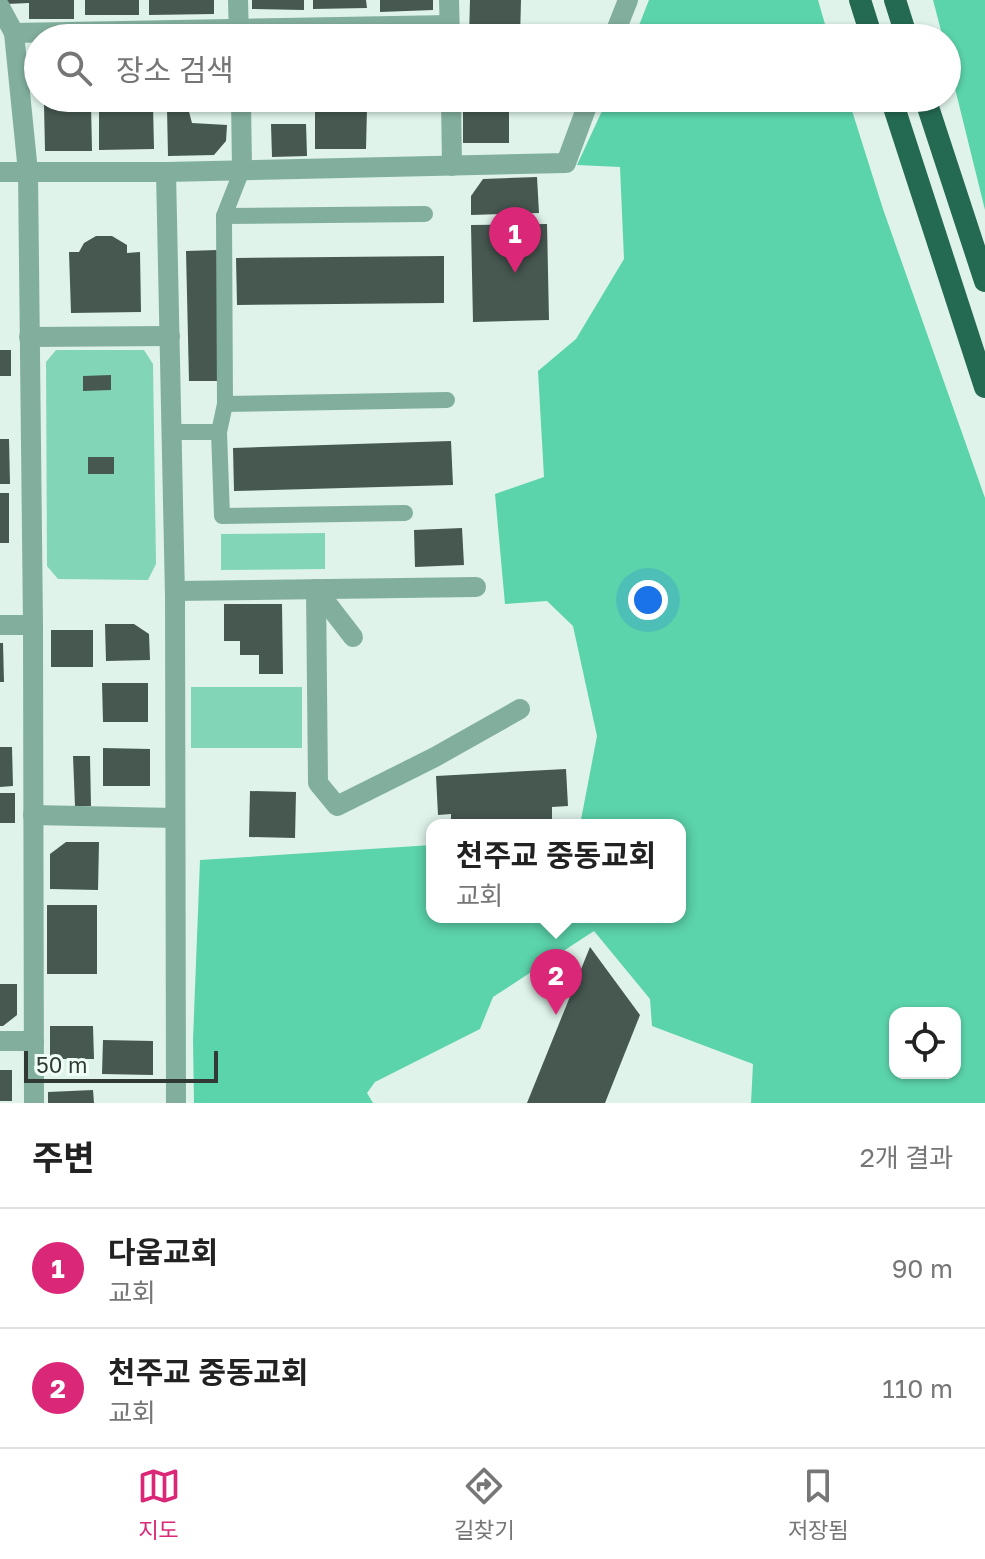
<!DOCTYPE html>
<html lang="ko">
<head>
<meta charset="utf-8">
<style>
	body { margin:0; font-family:"Golos Text","Noto Sans KR",sans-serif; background:#f6f6f6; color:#222 }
	.controls { position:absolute; right:24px; bottom:24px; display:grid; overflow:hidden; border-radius:16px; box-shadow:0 2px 6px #0004 }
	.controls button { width:72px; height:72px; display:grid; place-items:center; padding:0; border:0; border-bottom:2px solid #e0e0e0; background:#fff; color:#222; font:40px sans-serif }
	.scale { position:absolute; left:24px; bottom:20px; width:194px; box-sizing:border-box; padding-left:8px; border:4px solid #313936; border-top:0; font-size:22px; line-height:28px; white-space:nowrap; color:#313936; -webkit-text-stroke:6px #effff8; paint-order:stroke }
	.you { position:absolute; left:648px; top:600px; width:28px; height:28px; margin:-20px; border:6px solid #fff; border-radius:50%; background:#1a73e8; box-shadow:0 0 0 12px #1a73e833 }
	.badge { display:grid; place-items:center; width:52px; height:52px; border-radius:50%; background:#db2777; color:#fff; font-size:26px; font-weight:700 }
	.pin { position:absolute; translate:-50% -66px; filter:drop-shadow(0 2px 4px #0008) }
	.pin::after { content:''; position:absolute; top:42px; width:28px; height:24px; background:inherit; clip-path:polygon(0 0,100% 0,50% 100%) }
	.popup { position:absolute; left:426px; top:819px; width:260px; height:104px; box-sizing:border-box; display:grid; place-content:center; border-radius:16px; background:#fff; filter:drop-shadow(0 2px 6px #0005); font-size:26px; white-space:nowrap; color:#767676 }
	.popup b { font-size:30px; color:#222 }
	.popup::after { content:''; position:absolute; left:50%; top:100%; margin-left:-16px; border:16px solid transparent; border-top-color:#fff }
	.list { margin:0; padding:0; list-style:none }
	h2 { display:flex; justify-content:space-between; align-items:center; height:104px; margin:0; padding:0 32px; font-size:34px }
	h2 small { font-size:26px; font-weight:400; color:#767676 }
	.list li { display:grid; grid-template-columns:52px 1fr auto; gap:24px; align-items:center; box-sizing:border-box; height:120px; padding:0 32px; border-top:2px solid #e0e0e0 }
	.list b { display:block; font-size:30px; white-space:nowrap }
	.list p { margin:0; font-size:26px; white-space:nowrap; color:#767676 }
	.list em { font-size:26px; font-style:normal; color:#767676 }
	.icon { flex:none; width:44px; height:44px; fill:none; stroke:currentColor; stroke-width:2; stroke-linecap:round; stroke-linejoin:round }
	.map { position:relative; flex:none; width:985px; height:1103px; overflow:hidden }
	.search { position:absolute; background:#fff; box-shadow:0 2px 6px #0004; left:24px; right:24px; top:24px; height:88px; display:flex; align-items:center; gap:20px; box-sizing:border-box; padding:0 28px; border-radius:44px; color:#767676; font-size:30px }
	.sheet { height:344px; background:#fff }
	nav { display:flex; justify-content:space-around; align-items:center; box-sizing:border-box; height:112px; border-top:2px solid #e0e0e0; background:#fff; font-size:22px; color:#767676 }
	nav a { display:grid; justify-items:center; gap:4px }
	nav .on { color:#db2777 }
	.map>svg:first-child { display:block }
</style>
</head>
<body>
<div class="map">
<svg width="985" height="1103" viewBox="0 0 985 1103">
	<rect width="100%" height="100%" fill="#dff3ea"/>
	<g fill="#82d6b7">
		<polygon points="56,350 144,350 153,364 156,564 148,580 58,579 47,566 46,362"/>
		<polygon points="325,533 325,569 221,570 221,534"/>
		<rect x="191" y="687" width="111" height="61"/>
	</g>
	<g fill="#5bd3ab" fill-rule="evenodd">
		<polygon points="649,0 818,0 829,38 634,38"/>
		<polygon points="933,0 985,0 985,210 947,56 947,38 943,38"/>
		<path d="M608,98h240l35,111 102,289v605h-234l2,-39 -101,-38 -2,-27 -56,-68 -101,66 -13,32 -105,53 -8,11 6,10h-179l-1,-63 7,-180 232,-15v72h248v-92h-100l17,-89 -24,-110 -26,-25 -42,3 -10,-110 49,-17 -6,-106 38,-32 48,-80 -4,-92 -43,-2zM955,1013v60h-60v-60z"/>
	</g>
	<g fill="#475851">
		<polygon points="6,0 74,0 74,19 29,19 29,3 6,4"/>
		<rect x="85" y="0" width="54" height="15"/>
		<polygon points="149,0 214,0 214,14 149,15"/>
		<polygon points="252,0 304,0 304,10 252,9"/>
		<polygon points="313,0 366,0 367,8 313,9"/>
		<polygon points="380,0 433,0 433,10 380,12"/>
		<polygon points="470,0 521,0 520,38 469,38"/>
		<rect x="35" y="48" width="3" height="43"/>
		<rect x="463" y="98" width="46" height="45"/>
		<polygon points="44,104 91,104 92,151 45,151"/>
		<polygon points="153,105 154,149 99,150 99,106"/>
		<polygon points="315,107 367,107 366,149 315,149"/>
		<polygon points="167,108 188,108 192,123 227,125 226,141 214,155 168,156"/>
		<polygon points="271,124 306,124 307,156 272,157"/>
		<polygon points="537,177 539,213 471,215 471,196 483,179"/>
		<polygon points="547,224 549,320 473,322 471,225"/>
		<polygon points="96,236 112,236 127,245 127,253 140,252 141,312 71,313 69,252 79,252 84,243"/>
		<polygon points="217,250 219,381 189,381 186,251"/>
		<polygon points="444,256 444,303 237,305 236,258"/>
		<rect x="0" y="350" width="11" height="26"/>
		<polygon points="111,375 111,390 83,391 83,376"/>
		<polygon points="0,439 9,439 10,484 0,484"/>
		<polygon points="451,441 453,485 234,491 233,448"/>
		<rect x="88" y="457" width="26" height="17"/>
		<rect x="0" y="493" width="9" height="50"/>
		<polygon points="462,528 464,565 415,567 414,530"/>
		<polygon points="224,604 282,604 283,674 259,674 259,655 240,655 240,641 224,641"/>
		<polygon points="105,624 134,624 149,634 150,660 106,661"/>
		<rect x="51" y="630" width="42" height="37"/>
		<polygon points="0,643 3,643 4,682 0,682"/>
		<polygon points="102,683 148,683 148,722 103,722"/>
		<polygon points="0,747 12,747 13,786 0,787"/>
		<polygon points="103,748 150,749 150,786 103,786"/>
		<polygon points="73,756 90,756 91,806 75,806"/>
		<polygon points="566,769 568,806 552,807 552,825 451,825 451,814 438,815 436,776"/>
		<polygon points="250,791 296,792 295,838 249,837"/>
		<rect x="0" y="793" width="15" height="30"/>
		<polygon points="66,842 99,842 98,890 50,889 50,854"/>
		<rect x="47" y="905" width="50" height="69"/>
		<polygon points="590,947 640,1015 605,1103 527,1103"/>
		<polygon points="0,984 17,984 17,1015 3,1026 0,1026"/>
		<polygon points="50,1026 93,1026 94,1059 50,1059"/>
		<polygon points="103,1040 153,1041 153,1075 102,1074"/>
		<rect x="0" y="1070" width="12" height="31"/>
		<polygon points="93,1090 94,1103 48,1103 48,1092"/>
	</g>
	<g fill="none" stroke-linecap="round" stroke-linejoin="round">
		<g stroke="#82af9d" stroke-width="16">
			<polyline points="224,216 425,214"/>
			<polyline points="225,404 447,400"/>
			<polyline points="172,432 219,432 225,404 224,216 242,170"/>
			<polyline points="219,432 222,516 405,513"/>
		</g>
		<g stroke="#82af9d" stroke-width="20">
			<polyline points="238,0 239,38"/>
			<polyline points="449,0 450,38"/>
			<polyline points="0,7 14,33 28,172 33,625 34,1103"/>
			<polyline points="14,33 449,25"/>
			<polyline points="613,38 628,0"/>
			<polyline points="241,98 242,170"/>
			<polyline points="451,98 452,166"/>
			<polyline points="0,172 166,172 566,163 590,98"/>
			<polyline points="166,172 175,596 176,1103"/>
			<polyline points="29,337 170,336"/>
			<polyline points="316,589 318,783 337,806 435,757 520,709"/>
			<polyline points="316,589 353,637"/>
			<polyline points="175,591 476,587"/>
			<polyline points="0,625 33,625"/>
			<polyline points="33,815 175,818"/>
			<polyline points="0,1041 34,1041"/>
		</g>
		<g stroke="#246a53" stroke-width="22">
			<polyline points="860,0 872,38"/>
			<polyline points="895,0 907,38"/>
			<polyline points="891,98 985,387"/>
			<polyline points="925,98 985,281"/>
		</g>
	</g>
</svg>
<div class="controls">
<button><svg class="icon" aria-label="locate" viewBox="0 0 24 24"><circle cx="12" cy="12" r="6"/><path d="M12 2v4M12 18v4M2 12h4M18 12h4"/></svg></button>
</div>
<div class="scale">50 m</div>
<div class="you"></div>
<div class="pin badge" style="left:515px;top:273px">1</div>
<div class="pin badge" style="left:556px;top:1015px">2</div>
<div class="popup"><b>천주교 중동교회</b>교회</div>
<div class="search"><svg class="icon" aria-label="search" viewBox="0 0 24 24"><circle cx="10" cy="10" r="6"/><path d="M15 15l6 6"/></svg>장소 검색</div>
</div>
<section class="sheet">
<h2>주변<small>2개 결과</small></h2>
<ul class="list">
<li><span class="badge">1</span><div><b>다움교회</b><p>교회</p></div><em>90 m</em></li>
<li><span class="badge">2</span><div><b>천주교 중동교회</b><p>교회</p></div><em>110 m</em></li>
</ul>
</section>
<nav>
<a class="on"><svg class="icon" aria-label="map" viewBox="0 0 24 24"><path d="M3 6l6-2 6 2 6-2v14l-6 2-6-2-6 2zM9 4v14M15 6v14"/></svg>지도</a>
<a><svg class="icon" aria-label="directions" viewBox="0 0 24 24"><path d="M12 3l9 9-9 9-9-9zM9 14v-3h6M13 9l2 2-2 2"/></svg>길찾기</a>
<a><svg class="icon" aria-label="saved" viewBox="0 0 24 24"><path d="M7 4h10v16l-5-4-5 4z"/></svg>저장됨</a>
</nav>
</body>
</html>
